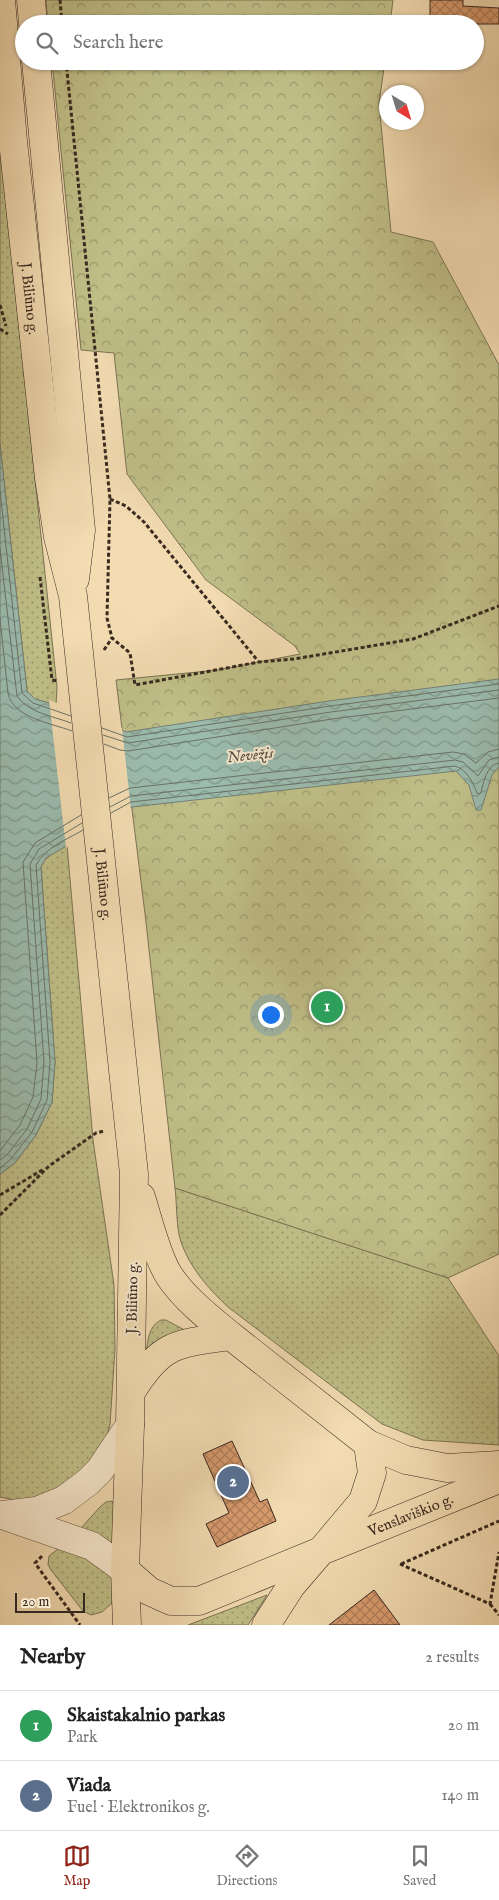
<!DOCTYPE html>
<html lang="en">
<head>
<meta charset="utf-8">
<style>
	body { margin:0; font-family:"IM FELL English",serif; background:#f2f2f2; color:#222 }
	.compass { position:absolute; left:379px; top:85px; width:45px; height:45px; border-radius:50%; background:#fff; box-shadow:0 1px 4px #0004; rotate:142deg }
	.scale { position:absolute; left:15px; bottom:12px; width:70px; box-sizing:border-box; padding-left:5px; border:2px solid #382920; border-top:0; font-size:14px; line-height:18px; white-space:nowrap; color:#382920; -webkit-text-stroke:4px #f7e8cd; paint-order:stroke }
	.you { position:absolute; left:270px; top:1014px; width:18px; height:18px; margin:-12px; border:4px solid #fff; border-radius:50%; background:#1a73e8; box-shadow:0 0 0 8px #1a73e833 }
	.badge { display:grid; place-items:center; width:32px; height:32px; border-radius:50%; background:#8f2418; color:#fff; font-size:16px; font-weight:700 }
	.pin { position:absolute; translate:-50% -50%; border:2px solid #fff; box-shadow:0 1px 5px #0006 }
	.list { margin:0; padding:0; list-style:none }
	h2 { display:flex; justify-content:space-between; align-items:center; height:65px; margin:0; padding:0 20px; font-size:21px }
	h2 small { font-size:16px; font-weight:400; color:#767676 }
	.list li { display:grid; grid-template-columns:32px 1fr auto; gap:15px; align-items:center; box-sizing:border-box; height:70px; padding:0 20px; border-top:1px solid #e0e0e0 }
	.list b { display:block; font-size:19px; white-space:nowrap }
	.list p { margin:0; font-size:16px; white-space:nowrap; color:#767676 }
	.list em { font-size:16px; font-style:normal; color:#767676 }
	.icon { flex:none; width:28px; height:28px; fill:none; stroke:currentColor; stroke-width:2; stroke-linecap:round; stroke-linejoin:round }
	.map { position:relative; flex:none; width:499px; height:1625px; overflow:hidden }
	.search { position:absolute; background:#fff; box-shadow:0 1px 4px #0004; left:15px; right:15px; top:15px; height:55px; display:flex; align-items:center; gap:12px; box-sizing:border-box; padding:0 18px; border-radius:28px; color:#767676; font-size:19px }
	.sheet { height:205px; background:#fff }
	nav { display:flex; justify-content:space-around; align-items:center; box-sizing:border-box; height:70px; border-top:1px solid #e0e0e0; background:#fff; font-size:14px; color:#767676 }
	nav a { display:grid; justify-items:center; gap:2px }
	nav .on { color:#8f2418 }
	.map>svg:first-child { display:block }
</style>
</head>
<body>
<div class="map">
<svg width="499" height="1625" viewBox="0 0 499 1625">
	<defs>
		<pattern id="grass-dots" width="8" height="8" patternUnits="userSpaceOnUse" patternTransform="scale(1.25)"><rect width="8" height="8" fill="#c0bf88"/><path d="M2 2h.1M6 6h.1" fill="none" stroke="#9d9b6f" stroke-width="1.8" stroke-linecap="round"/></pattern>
		<pattern id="forest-crowns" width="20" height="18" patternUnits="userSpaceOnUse" patternTransform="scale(1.25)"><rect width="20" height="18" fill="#c0bf88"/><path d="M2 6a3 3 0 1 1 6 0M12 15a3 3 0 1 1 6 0" fill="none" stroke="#9d9b6f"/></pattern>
		<pattern id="water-waves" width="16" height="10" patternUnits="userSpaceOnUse" patternTransform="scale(1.25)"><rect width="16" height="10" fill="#9bbbad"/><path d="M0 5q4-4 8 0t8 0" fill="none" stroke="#7f988c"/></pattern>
		<pattern id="building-cross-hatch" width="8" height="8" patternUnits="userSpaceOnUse" patternTransform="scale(1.25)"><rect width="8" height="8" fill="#d89b6e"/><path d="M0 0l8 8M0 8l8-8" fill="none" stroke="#b07e5a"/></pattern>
	</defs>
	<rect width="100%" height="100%" fill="#f3dcb2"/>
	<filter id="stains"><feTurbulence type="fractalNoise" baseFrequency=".004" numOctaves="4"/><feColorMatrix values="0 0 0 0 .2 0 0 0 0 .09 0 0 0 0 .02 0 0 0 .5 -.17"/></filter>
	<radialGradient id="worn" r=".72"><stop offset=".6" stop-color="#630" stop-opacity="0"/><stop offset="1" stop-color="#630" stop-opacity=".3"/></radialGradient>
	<g fill="url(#grass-dots)" stroke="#7c7454">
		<polygon points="0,147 57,687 56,705 35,699 27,691 0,444"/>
		<polygon points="67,845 93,1140 114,1285 115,1349 110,1425 104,1445 67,1488 25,1502 0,1497 0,1174 15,1163 36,1135 52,1102 55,1062 41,867 46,858"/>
		<path d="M175,1188l273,90 51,78v89l-76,-5 -41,-16 -154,-117c-20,-19 -38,-39 -47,-65 -5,-15 -4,-38 -6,-54z"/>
		<path d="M161,1320h5l26,14 -47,24c3,-14 2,-31 16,-38z"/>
		<polygon points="112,1501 115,1507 112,1603 102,1612 91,1615 83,1611 51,1570 48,1565 49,1556 73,1537 100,1507 106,1502"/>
		<polygon points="267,1595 248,1625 188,1625"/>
	</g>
	<g fill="url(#forest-crowns)" stroke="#7c7454">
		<polygon points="46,0 393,0 390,24 48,24"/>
		<polygon points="52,61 385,61 379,103 391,232 433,242 499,365 499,1254 448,1278 175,1188 146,922 116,680 218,670 300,654 295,646 206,580 127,474 114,353 81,350"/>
	</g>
	<polygon fill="url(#water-waves)" stroke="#738175" points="0,444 27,691 35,699 56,705 126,732 329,701 499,679 499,767 492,775 481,810 476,810 469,785 456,771 132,807 46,858 41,867 55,1062 52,1102 36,1135 15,1163 0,1174"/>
	<polygon fill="#f3dcb2" points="49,700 122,728 131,810 66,848"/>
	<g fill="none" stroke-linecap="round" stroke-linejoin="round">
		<g stroke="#6a7266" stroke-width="1">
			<polyline points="0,491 22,693 33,703 71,716"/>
			<path d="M0,549l17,147c11,17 36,20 54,27"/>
			<path d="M0,619l8,74c5,25 43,30 64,38"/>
			<polyline points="102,728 127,737 330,706 499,684"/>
			<polyline points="103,735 128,743 331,712 499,690"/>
			<polyline points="104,744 120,750 128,751 332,719 499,698"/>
			<polyline points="109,798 130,788 453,752 464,754 476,763 488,752 499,749"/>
			<polyline points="110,807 131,796 455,760 463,762 478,776 489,760 499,757"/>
			<path d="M111,813l20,-11 324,-36c11,3 18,16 22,27l2,1 2,-2c3,-10 5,-27 18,-29"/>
			<polyline points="0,1151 20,1125 33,1097 37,1063 23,862 35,843 81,815"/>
			<polyline points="0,1160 7,1155 27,1129 41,1099 44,1062 30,864 39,849 82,823"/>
			<path d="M0,1168l11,-9 21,-27 15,-32 3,-38 -14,-197c10,-18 30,-25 47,-35"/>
		</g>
	</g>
	<g fill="url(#building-cross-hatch)" stroke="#382920">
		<polygon points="430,0 463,0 463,6 499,8 499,24 430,24"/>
		<polygon points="232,1441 260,1502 267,1499 276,1521 217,1547 206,1524 229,1513 203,1454"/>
		<polygon points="374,1590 400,1625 329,1625"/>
	</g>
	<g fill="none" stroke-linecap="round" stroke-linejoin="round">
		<g stroke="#675644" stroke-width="29">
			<g id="minor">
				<polyline points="3,1515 37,1511 64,1500 88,1482 100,1470 130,1425"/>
				<polyline points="8,1517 92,1546 125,1570"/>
			</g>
		</g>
		<g stroke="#382920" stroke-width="29">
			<g id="major">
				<path id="s1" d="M1,0l12,141 36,337 9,59 15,59 61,578 -4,251 -5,145 24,21 22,10h28l122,-50 42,-50 9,-28 -4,-29 -137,-108c-55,8 -69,6 -100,56"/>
				<polyline points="31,0 33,24"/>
				<polyline points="36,61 81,530 75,579"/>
				<path d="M141,1197c7,22 16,61 29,80 16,23 39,41 61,59"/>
				<polyline points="368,1444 406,1460 447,1468 499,1465"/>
				<polyline points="125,1570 127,1625"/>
				<path id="s2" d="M266,1625l25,-39 30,-35 178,-72"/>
			</g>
		</g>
		<g stroke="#382920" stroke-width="3" stroke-dasharray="4 2.5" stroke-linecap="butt">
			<polyline points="60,0 62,24"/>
			<polyline points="66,61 110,499 107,618 112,638 130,653 135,685 259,662 294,659 413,639 499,606"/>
			<polyline points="0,305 6,326"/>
			<polyline points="0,329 8,334"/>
			<polyline points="110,499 126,506 144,522 258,661"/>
			<polyline points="40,577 52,680 57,681"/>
			<polyline points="104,650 112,638"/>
			<polyline points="0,1195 44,1169"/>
			<polyline points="0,1215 49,1166 96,1133 104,1131"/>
			<polyline points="42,1556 35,1563 80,1625"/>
			<polyline points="400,1564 490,1604 499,1552"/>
			<polyline points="401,1564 499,1521"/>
			<polyline points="490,1604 499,1615"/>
		</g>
		<use href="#minor" stroke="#f7e8cd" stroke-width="28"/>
		<use href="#major" stroke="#f3dcb2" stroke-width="28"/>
	</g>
	<g text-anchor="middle" stroke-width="4" stroke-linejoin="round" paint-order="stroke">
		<g font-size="15" fill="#382920" stroke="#f7e8cd">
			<text dy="5" stroke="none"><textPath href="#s1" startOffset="300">J. Biliūno g.</textPath></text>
			<text dy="5" stroke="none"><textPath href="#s1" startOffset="891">J. Biliūno g.</textPath></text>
			<text transform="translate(132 1298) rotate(-89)" y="5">J. Biliūno g.</text>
			<text dy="5" stroke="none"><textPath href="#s2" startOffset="189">Venslaviškio g.</textPath></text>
		</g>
		<g font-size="16" font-style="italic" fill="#514e43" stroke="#f7e8cd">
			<text transform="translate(250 754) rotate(-6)" y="6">Nevėžis</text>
		</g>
	</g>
	<rect width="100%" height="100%" filter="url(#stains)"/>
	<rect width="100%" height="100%" fill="url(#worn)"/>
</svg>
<svg class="compass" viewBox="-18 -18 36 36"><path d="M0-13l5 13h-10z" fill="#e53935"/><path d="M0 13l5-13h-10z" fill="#767676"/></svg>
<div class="scale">20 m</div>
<div class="you"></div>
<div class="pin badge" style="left:327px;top:1007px;background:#2e9e5b">1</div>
<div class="pin badge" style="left:233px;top:1482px;background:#5c6f8a">2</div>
<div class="search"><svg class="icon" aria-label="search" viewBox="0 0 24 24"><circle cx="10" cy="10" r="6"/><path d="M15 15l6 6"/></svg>Search here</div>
</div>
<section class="sheet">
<h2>Nearby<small>2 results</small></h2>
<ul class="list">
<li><span class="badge" style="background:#2e9e5b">1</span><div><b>Skaistakalnio parkas</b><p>Park</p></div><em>20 m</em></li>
<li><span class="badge" style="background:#5c6f8a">2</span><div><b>Viada</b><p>Fuel · Elektronikos g.</p></div><em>140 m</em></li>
</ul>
</section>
<nav>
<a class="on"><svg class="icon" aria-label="map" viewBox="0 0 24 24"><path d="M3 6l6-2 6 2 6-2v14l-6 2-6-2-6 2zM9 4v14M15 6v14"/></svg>Map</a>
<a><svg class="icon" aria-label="directions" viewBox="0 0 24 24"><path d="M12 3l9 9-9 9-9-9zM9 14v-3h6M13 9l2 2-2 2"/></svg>Directions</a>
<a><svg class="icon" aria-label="saved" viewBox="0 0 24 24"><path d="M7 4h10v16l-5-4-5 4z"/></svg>Saved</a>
</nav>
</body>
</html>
